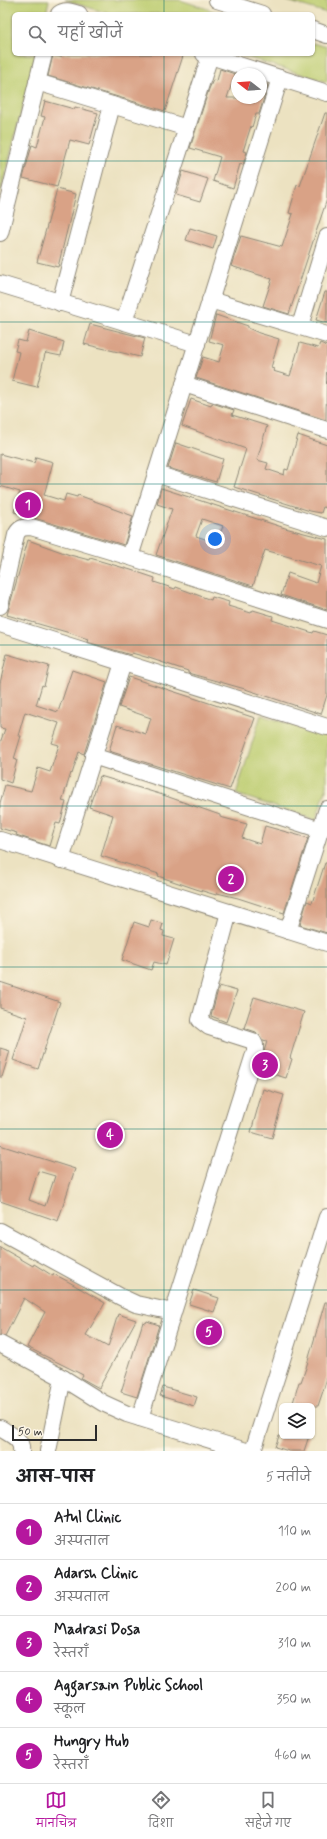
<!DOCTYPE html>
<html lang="hi">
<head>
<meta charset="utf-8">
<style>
	body { margin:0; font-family:Mynerve,"Playpen Sans Deva",sans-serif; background:#f6f6f6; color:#202124 }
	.controls { position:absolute; right:12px; bottom:12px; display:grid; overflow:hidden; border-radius:6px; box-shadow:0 1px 3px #0004 }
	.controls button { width:36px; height:36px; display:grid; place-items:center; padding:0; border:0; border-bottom:1px solid #e0e0e0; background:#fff; color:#202124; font:20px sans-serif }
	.compass { position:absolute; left:231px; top:68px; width:36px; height:36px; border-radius:50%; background:#fff; box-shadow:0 1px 3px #0004; rotate:287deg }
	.scale { position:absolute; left:12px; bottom:10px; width:85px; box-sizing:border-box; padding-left:4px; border:2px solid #2b2b2b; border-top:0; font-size:11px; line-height:14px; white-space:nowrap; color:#2b2b2b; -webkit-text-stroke:3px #fcf5e5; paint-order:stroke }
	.you { position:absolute; left:215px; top:539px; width:14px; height:14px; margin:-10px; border:3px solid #fff; border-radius:50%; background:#1a73e8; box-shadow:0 0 0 6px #1a73e833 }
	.badge { display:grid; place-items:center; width:26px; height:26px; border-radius:50%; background:#b5179e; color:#fff; font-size:13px; font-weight:700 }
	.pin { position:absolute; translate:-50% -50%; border:2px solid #fff; box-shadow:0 1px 4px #0006 }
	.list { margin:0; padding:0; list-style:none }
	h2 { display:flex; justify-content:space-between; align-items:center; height:52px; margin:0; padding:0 16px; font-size:17px }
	h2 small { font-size:13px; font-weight:400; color:#757577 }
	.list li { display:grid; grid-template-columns:26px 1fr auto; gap:12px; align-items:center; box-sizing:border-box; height:56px; padding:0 16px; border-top:1px solid #e0e0e0 }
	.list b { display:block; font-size:15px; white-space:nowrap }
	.list p { margin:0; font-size:13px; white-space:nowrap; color:#757577 }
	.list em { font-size:13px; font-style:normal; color:#757577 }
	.icon { flex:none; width:22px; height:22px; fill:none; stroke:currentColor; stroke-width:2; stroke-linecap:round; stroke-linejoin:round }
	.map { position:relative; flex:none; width:327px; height:1451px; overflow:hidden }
	.search { position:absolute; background:#fff; box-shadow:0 1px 3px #0004; left:12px; right:12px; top:12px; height:44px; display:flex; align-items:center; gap:10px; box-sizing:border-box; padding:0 14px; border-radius:6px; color:#757577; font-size:15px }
	.sheet { height:332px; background:#fff }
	nav { display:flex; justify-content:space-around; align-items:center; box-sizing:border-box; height:56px; border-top:1px solid #e0e0e0; background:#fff; font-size:11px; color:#757577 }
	nav a { display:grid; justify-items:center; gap:2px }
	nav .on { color:#b5179e }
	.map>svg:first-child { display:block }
</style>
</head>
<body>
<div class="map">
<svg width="327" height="1451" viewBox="0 0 327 1451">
	<rect width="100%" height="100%" fill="#fcf5e5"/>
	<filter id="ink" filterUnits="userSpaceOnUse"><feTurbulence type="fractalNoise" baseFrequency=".025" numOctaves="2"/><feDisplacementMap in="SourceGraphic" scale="8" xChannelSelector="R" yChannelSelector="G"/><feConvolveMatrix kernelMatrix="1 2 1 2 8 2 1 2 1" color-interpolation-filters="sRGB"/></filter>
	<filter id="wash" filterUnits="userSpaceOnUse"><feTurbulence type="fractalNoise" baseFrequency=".012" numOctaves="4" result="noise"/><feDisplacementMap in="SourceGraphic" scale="16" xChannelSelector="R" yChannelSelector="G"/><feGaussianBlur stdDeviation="0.9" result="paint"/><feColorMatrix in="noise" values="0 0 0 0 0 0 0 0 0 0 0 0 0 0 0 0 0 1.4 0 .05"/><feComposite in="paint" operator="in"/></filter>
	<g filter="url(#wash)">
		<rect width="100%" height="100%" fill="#ece2c1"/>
		<g fill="#bccc6e" stroke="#747c4c">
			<polygon points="0,0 49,0 46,14 14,14 14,54 36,54 0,195"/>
			<polygon points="65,0 180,0 223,14 110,14"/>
			<polygon points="284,0 327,0 327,13"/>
			<polygon points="313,43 327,47 327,82 237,54 313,54"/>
			<polygon points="261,715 327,736 327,786 316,820 236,794"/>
		</g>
		<g id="blocks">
			<g fill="#d9a286" fill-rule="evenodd">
				<polygon points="61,54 176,54 183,56 165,111 48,76 53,55 61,57"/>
				<polygon points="220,69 235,74 227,98 261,98 261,83 268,85 259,114 256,114 252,127 251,126 243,151 247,152 243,165 240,164 233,188 213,181 220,157 190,148 209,89 213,80 217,81"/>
				<polygon points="45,101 74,109 75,107 98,113 89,145 70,140 57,187 23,178 32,145 37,147 45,117 41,116"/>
				<polygon points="325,113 327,113 327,199 289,314 263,306 272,279 231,266 241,236 282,247 293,214 289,213 297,185 300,186"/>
				<polygon points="183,171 208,179 200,202 176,195"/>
				<polygon points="57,189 76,194 58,267 37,262"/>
				<polygon points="190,228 217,236 213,249 186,240"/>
				<polygon points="325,292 327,292 327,323 316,320"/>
				<polygon points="216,315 248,326 248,328 259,333 279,339 271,368 274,369 273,371 290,376 300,343 318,348 320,343 327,346 326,420 196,378 203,357 219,362 224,345 209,341"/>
				<polygon points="90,324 145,338 140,357 84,344"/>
				<polygon points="29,331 64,342 61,356 46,353 45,354 37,387 12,381 19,352 15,351 18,340 26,342"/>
				<polygon points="191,399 211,406 212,403 234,410 232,415 267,426 257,460 268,463 266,469 284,475 285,469 288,470 298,435 327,445 327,508 323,507 321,513 310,511 234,487 246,449 182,426"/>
				<polygon points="176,443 223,459 216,482 168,468"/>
				<polygon points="0,454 34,463 36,457 53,462 44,495 64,501 66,494 77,497 78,495 111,507 111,508 133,516 124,545 14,512 20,492 0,486"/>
				<path d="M161,488l124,40 42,11v71l-46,-15 7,-22 28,10 5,-17 -56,-16 -12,36 -97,-31 16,-46 -15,-5zM202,519l21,7 -6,17 -21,-7z"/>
				<polygon points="28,540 70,555 89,560 90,558 131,570 155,578 154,582 175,589 176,587 211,600 212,597 229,602 228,606 251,613 253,610 273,616 272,620 313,633 314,631 327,635 327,695 321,714 245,689 188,673 188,671 149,658 132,653 131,655 87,642 88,639 70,633 7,615"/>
				<polygon points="7,654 49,666 44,686 42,685 36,705 58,712 72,670 107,682 84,754 79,752 72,774 71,773 62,801 66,802 60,824 56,823 49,846 16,835 17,833 0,828 0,803 5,785 31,791 38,768 50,772 59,745 52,743 59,723 25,712 18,736 21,736 14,759 17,760 11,783 0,779 0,743 5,729 0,728 0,683"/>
				<polygon points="129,677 255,718 230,789 109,751 117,725 146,734 151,718 119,707"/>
				<polygon points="100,776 163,795 220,815 220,817 247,824 242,838 260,844 265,826 308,838 284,913 238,898 217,893 216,895 196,889 158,876 159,874 101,856 113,815 89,807"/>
				<polygon points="325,863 327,863 327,933 300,925 307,901 312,903"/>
				<polygon points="151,920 163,924 161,930 164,931 163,936 174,939 166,965 154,962 151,970 122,960 134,922 149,927"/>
				<polygon points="0,982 60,1002 38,1069 13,1060 27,1017 0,1008"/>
				<polygon points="219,986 237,991 226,1022 211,1016"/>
				<polygon points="254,997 304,1012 290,1058 292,1059 286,1078 259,1070 267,1041 263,1040 256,1032 244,1028"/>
				<polygon points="0,1048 10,1051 2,1077 0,1077"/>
				<polygon points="263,1089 284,1095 272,1138 251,1132"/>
				<path d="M0,1145l75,24 -17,52 -58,-20zM38,1171l17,5 -10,30 -16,-6z"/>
				<polygon points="0,1247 33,1266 34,1264 53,1276 54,1274 69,1282 105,1303 86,1335 108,1347 118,1314 136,1320 99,1388 81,1378 83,1375 27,1347 45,1312 24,1298 5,1336 0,1335"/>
				<polygon points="194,1290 219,1298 214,1312 189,1304"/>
				<polygon points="325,1302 327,1302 327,1378 324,1388 318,1406 292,1406 299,1382 301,1382 306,1368"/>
				<polygon points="147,1321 159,1325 137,1397 121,1392 143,1322 146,1323"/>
				<polygon points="163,1387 197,1397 194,1406 160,1396"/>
				<polygon points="279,1436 309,1436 304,1451 289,1451 275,1447"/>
			</g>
		</g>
	</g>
	<g filter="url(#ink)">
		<use href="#blocks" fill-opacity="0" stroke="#8c8676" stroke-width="1"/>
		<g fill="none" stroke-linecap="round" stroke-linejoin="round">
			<g stroke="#8c8676" stroke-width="18">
				<g id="minor">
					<polyline points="217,0 262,14"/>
					<path d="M59,14c6,-5 13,-2 20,0"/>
					<polyline points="313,30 327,35"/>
					<polyline points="204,54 327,93"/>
					<polyline points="37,82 187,128"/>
					<polyline points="0,233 44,54"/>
					<polyline points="0,284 197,344"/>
					<polyline points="210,300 327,335"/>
					<polyline points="60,303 112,105"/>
					<polyline points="124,322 210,56"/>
					<polyline points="300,326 327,237"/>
					<polyline points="184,384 327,430"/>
					<polyline points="156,474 327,528"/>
					<polyline points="130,557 280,78"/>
					<path d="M0,606l16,-71c3,-7 7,-8 15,-8l99,30 197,63"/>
					<polyline points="0,624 327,727"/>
					<polyline points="93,756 321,830"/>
					<polyline points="0,840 327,943"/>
					<polyline points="61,860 123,663"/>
					<polyline points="288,931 327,809"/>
					<polyline points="0,1231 121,1297 136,1304 173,1312"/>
					<polyline points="0,1344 63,1378 103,1403 127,1414 246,1451"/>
					<polyline points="140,1418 255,1051 255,1045 253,1041 209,1027 200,1020 229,912"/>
					<path d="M0,1428c9,6 23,11 21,23"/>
					<polyline points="48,1451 63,1378"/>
					<polyline points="253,1451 327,1217"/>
				</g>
			</g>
			<use href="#minor" stroke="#fff" stroke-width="16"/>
		</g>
	</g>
	<path fill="none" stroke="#0f766e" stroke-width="1" stroke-opacity="0.55" d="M164,0v14M164,54v1397M0,161h327M0,322h327M0,484h327M0,645h327M0,806h327M0,967h327M0,1129h327M0,1290h327"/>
</svg>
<div class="controls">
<button><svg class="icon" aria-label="layers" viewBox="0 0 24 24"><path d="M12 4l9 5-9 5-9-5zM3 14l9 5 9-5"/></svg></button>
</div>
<svg class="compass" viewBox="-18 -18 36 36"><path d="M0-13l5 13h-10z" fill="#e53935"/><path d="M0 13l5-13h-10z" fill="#757577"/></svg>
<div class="scale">50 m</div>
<div class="you"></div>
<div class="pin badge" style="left:28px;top:505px">1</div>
<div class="pin badge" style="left:231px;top:879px">2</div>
<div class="pin badge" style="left:265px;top:1065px">3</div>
<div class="pin badge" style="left:110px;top:1135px">4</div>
<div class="pin badge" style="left:209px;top:1332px">5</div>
<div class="search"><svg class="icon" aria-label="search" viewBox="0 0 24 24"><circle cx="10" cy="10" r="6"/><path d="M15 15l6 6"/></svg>यहाँ खोजें</div>
</div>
<section class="sheet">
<h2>आस-पास<small>5 नतीजे</small></h2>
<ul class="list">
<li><span class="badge">1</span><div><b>Atul Clinic</b><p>अस्पताल</p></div><em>110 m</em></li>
<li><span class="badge">2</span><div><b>Adarsh Clinic</b><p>अस्पताल</p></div><em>200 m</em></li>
<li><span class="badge">3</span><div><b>Madrasi Dosa</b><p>रेस्तराँ</p></div><em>310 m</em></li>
<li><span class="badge">4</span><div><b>Aggarsain Public School</b><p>स्कूल</p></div><em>350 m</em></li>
<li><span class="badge">5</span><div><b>Hungry Hub</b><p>रेस्तराँ</p></div><em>460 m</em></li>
</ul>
</section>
<nav>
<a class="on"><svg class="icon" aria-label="map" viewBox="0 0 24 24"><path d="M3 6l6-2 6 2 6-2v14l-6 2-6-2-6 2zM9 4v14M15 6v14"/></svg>मानचित्र</a>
<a><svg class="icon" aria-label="directions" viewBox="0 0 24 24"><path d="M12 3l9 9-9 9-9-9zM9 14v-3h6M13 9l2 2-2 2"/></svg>दिशा</a>
<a><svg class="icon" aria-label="saved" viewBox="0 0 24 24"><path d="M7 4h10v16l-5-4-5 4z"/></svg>सहेजे गए</a>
</nav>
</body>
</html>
